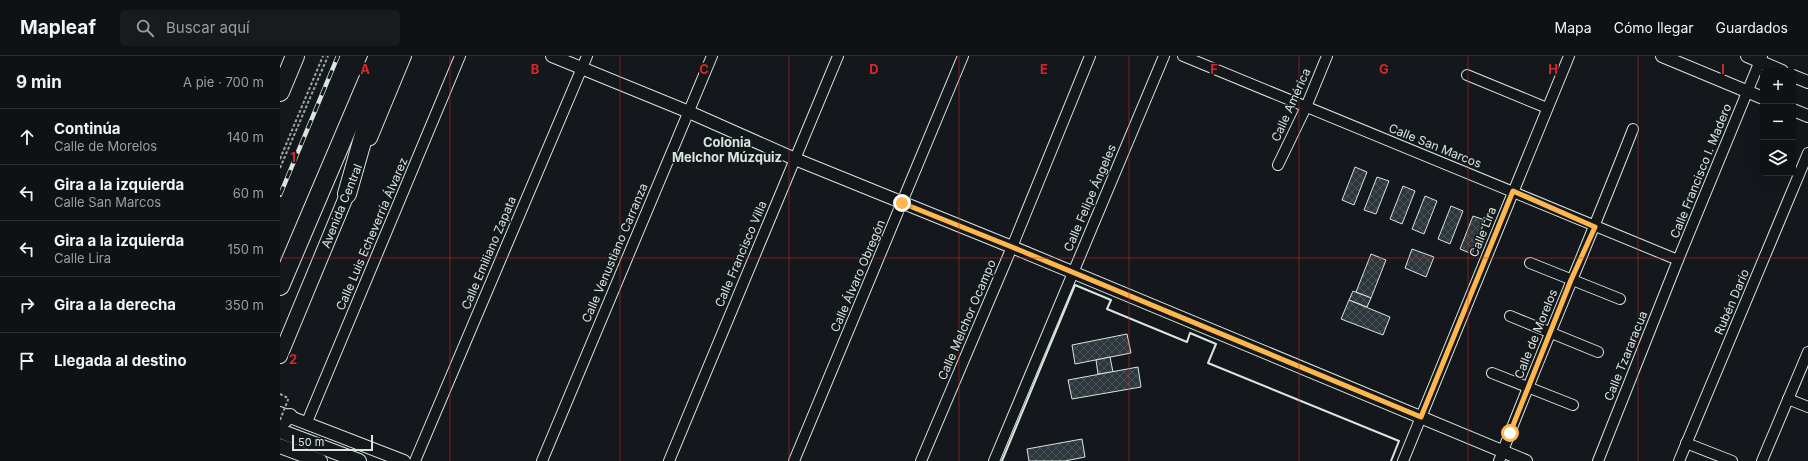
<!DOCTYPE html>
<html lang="es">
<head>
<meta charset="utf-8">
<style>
	body { margin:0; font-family:Inter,sans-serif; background:#181b1e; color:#f1f3f6 }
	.controls { position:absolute; right:12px; top:12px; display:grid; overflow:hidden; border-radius:6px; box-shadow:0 4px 16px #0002 }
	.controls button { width:36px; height:36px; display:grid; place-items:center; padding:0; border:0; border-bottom:1px solid #2f3234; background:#0f1215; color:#f1f3f6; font:20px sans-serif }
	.scale { position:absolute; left:12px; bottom:10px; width:81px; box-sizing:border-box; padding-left:4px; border:2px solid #d8e6dc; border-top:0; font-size:11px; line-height:14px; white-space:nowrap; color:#d8e6dc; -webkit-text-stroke:3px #14181c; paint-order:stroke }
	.stop { position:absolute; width:12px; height:12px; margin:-9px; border:3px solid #ffb74d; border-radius:50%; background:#fff }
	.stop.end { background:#ffb74d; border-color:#fff; box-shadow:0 1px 4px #0008 }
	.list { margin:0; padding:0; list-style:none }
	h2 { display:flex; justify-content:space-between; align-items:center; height:52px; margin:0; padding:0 16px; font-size:17px }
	h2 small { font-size:13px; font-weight:400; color:#9b9ea0 }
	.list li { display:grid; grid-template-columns:26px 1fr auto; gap:12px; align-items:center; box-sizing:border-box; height:56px; padding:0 16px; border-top:1px solid #2f3234 }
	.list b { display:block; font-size:15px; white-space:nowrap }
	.list p { margin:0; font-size:13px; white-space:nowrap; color:#9b9ea0 }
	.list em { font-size:13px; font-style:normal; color:#9b9ea0 }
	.icon { flex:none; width:22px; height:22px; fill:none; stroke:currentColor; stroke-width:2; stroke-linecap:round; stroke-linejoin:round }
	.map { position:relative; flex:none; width:1528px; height:405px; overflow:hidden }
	header { display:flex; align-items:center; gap:24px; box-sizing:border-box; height:56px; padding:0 20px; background:#0f1215; border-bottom:1px solid #2f3234 }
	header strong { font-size:19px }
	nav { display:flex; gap:22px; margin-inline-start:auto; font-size:14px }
	.search { width:280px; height:36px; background:#181b1e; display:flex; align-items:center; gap:10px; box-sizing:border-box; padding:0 14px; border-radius:6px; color:#9b9ea0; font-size:15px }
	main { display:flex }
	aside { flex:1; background:#0f1215 }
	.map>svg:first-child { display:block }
</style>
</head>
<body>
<header>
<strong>Mapleaf</strong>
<div class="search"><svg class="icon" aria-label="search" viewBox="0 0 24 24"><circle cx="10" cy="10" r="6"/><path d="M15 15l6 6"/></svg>Buscar aquí</div>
<nav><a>Mapa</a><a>Cómo llegar</a><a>Guardados</a></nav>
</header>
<main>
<aside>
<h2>9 min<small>A pie · 700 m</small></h2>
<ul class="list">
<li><svg class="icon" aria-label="ahead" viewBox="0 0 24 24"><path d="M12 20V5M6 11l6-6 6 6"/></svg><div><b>Continúa</b><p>Calle de Morelos</p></div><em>140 m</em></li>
<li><svg class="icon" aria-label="left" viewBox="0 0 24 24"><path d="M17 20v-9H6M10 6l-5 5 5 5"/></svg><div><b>Gira a la izquierda</b><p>Calle San Marcos</p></div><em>60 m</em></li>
<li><svg class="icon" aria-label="left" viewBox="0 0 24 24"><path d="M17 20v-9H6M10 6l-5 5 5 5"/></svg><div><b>Gira a la izquierda</b><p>Calle Lira</p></div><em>150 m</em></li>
<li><svg class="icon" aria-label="right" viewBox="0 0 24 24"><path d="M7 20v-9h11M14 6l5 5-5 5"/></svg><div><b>Gira a la derecha</b></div><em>350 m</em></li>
<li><svg class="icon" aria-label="arrive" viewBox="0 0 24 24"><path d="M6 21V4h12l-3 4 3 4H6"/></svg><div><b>Llegada al destino</b></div></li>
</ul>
</aside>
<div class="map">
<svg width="1528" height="405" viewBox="0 0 1528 405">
	<defs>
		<pattern id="building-cross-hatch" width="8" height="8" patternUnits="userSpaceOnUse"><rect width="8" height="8" fill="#2c363c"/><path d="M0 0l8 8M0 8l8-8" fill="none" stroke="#4a5358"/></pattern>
	</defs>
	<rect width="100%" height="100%" fill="#14181c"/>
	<g fill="url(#building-cross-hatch)" stroke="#d8e6dc">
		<polygon points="1075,111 1087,116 1074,149 1062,144"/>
		<polygon points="1097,121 1109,125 1096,158 1084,154"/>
		<polygon points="1123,130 1135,135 1122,168 1110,163"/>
		<polygon points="1145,140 1157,145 1144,178 1132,173"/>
		<polygon points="1171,150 1183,155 1170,188 1158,183"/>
		<polygon points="1193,160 1205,164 1192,198 1180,193"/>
		<polygon points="1132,193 1154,201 1146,221 1125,212"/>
		<polygon points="1091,198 1106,204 1091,242 1076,236"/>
		<polygon points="1073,235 1091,242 1087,251 1069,244"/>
		<polygon points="1069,244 1110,261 1103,279 1061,263"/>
		<polygon points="847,278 851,297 795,308 792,289"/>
		<polygon points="830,301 833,316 818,318 816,304"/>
		<polygon points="858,311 861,331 792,343 788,324"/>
		<polygon points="802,383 805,401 785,405 749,405 747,393"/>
	</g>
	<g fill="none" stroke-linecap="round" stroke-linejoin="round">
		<g stroke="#d8e6dc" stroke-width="12">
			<g id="minor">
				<polyline points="903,0 1398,204"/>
				<polyline points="1187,19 1267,52"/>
				<polyline points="998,109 1026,51 1047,0"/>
				<polyline points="1250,207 1340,243"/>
				<polyline points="1230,260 1318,296"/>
				<polyline points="1212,317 1293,349"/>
				<polyline points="1508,343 1528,351"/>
				<polyline points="27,366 180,0"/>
				<polyline points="1406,387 1452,405"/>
				<polyline points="135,405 307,0"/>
				<polyline points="262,405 432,0"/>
				<polyline points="389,405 558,0"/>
				<polyline points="514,405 683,0"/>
				<polyline points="641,405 732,191 810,0"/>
				<polyline points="714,405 884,0"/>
				<polyline points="1123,405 1289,0"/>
				<path d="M1219,405c43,-112 91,-221 134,-332"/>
				<polyline points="1318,405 1398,204 1482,0"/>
				<polyline points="1399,405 1528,97"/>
				<polyline points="1482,405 1528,296"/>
			</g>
		</g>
		<g stroke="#d8e6dc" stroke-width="14">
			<g id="tertiary">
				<polyline points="272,0 409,56 515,103 732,191 1246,405"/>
				<polyline points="1382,0 1483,42"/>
				<polyline points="1467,0 1502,15"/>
				<polyline points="1513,20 1528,26"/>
				<polyline points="1513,54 1528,60"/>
				<polyline points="0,357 124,405"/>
			</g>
		</g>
		<g stroke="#d8e6dc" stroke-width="16">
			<g id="secondary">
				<polyline points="90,82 124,0"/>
				<polyline points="0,300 71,129"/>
				<polyline points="0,368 10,360"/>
				<polyline points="0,375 79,405"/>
				<polyline points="0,390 40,405"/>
			</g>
		</g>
		<g stroke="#d8e6dc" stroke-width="20">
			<g id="motorway">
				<polyline points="0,36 15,0"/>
				<polyline points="67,138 93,47 108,1"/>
				<polyline points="0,230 98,0"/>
			</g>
		</g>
		<g stroke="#9da8a2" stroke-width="2" stroke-dasharray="3 2" stroke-linecap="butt">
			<polyline points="0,103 43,0"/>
			<polyline points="0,112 48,0"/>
			<polyline points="0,338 8,342 8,344"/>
		</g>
		<use href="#minor" stroke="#14181c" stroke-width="10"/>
		<use href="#tertiary" stroke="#14181c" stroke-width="12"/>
		<use href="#secondary" stroke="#14181c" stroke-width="14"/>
		<use href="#motorway" stroke="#14181c" stroke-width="18"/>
		<g stroke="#d8e6dc" stroke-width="4.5">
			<polyline id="rail" points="0,139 58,0"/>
		</g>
		<use href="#rail" stroke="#14181c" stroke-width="3" stroke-dasharray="9" stroke-linecap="butt"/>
		<polyline stroke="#9da8a2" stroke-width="2" stroke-dasharray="3 2" stroke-linecap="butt" points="0,364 8,344"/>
		<polyline stroke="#d8e6dc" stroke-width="2" points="722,405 795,229 831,244 827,253 907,286 910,277 936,288 928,307 1119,385 1111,405"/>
	</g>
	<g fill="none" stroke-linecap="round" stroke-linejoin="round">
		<polyline stroke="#ffb74d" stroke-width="5" points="622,147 732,191 1141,361 1233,135 1315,171 1291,224 1230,377"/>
	</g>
	<path fill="none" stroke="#d62828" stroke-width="1" stroke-opacity="0.55" d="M170,0v405M340,0v405M509,0v405M679,0v405M849,0v405M1019,0v405M1188,0v405M1358,0v405M0,202h1528"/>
	<g text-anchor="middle" stroke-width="3" stroke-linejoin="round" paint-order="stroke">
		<g font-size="12" fill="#d8e6dc" stroke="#14181c">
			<text transform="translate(1011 49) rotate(-66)" y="4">Calle América</text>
			<text transform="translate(1155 90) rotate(22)" y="4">Calle San Marcos</text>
			<text transform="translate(1421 115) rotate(-68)" y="4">Calle Francisco I. Madero</text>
			<text transform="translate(810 142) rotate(-67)" y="4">Calle Felipe Ángeles</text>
			<text transform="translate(62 150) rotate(-68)" y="4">Avenida Central</text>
			<text transform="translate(1203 176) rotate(-68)" y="4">Calle Lira</text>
			<text transform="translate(92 178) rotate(-67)" y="4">Calle Luis Echeverría Álvarez</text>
			<text transform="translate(209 197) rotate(-67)" y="4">Calle Emiliano Zapata</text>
			<text transform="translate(335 197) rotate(-67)" y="4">Calle Venustiano Carranza</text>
			<text transform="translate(461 198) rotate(-67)" y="4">Calle Francisco Villa</text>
			<text transform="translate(578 220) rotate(-67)" y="4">Calle Álvaro Obregón</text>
			<text transform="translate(1452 246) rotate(-67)" y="4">Rubén Darío</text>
			<text transform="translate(687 264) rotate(-67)" y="4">Calle Melchor Ocampo</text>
			<text transform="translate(1256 278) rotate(-68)" y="4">Calle de Morelos</text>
			<text transform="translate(1346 300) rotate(-68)" y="4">Calle Tzararacua</text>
		</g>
		<g font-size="13" font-weight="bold" fill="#d8e6dc" stroke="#14181c">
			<text x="447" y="91">Colonia<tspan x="447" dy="15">Melchor Múzquiz</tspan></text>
		</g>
	</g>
	<g font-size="13" text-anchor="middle" font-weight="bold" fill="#d62828" stroke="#14181c" stroke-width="3" stroke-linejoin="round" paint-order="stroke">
		<text x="85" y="18">A</text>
		<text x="255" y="18">B</text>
		<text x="424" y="18">C</text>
		<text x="594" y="18">D</text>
		<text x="764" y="18">E</text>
		<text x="934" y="18">F</text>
		<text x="1104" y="18">G</text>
		<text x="1273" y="18">H</text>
		<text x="1443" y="18">I</text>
		<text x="13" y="106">1</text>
		<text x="13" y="308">2</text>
	</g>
</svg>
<div class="controls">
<button>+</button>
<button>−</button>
<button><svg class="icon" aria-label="layers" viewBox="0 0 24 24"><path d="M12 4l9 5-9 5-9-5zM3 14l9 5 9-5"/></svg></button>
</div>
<div class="scale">50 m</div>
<div class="stop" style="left:1230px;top:377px"></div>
<div class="stop end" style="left:622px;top:147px"></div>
</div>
</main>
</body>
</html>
